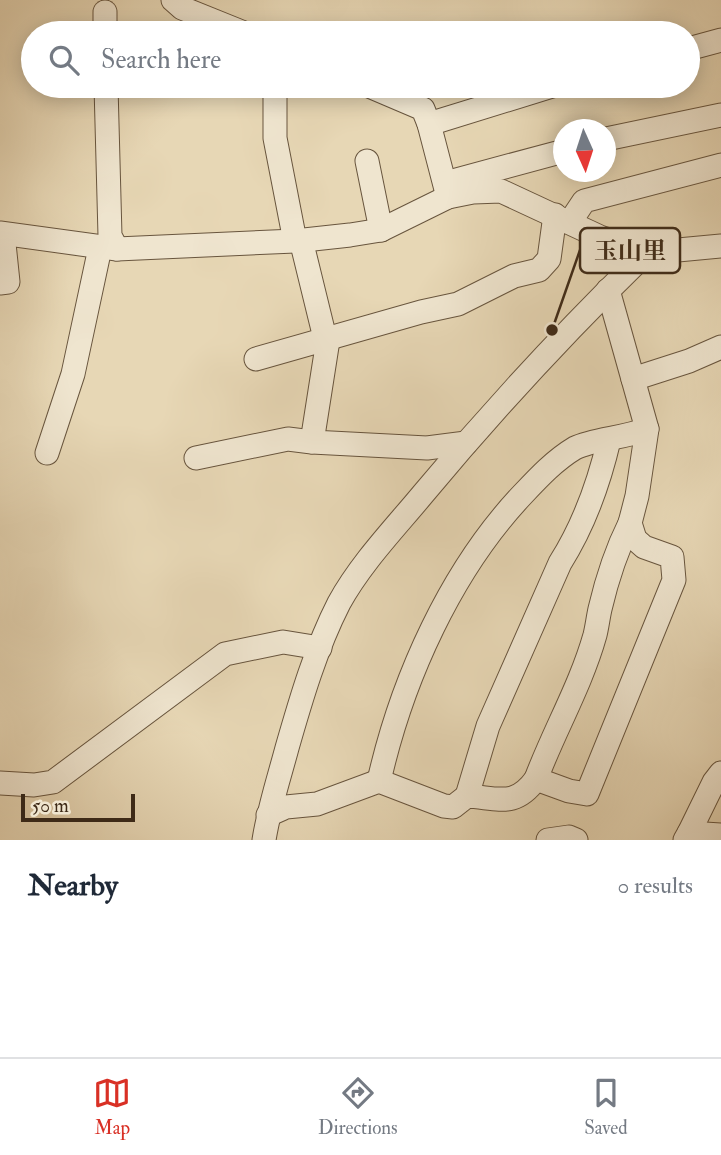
<!DOCTYPE html>
<html lang="en">
<head>
<meta charset="utf-8">
<style>
	body { margin:0; font-family:"IM FELL Double Pica","Noto Serif TC",serif; background:#f6f6f7; color:#1f2937 }
	.compass { position:absolute; left:553px; top:119px; width:63px; height:63px; border-radius:50%; background:#fff; box-shadow:0 4px 18px #0003; rotate:177deg }
	.scale { position:absolute; left:21px; bottom:18px; width:114px; box-sizing:border-box; padding-left:7px; border:4px solid #3e2a17; border-top:0; font-size:19px; line-height:24px; white-space:nowrap; color:#3e2a17; -webkit-text-stroke:5px #efe5cf; paint-order:stroke }
	.list { margin:0; padding:0; list-style:none }
	h2 { display:flex; justify-content:space-between; align-items:center; height:91px; margin:0; padding:0 28px; font-size:30px }
	h2 small { font-size:23px; font-weight:400; color:#747a83 }
	.icon { flex:none; width:38px; height:38px; fill:none; stroke:currentColor; stroke-width:2; stroke-linecap:round; stroke-linejoin:round }
	.map { position:relative; flex:none; width:721px; height:840px; overflow:hidden }
	.search { position:absolute; background:#fff; box-shadow:0 4px 18px #0003; left:21px; right:21px; top:21px; height:77px; display:flex; align-items:center; gap:18px; box-sizing:border-box; padding:0 24px; border-radius:38px; color:#747a83; font-size:26px }
	.sheet { height:217px; background:#fff }
	nav { display:flex; justify-content:space-around; align-items:center; box-sizing:border-box; height:98px; border-top:2px solid #e0e1e3; background:#fff; font-size:19px; color:#747a83 }
	nav a { display:grid; justify-items:center; gap:4px }
	nav .on { color:#d93025 }
	.map>svg:first-child { display:block }
</style>
</head>
<body>
<div class="map">
<svg width="721" height="840" viewBox="0 0 721 840">
	<rect width="100%" height="100%" fill="#e7d7b5"/>
	<filter id="stains"><feTurbulence type="fractalNoise" baseFrequency=".00286" numOctaves="4"/><feColorMatrix values="0 0 0 0 .2 0 0 0 0 .09 0 0 0 0 .02 0 0 0 .5 -.17"/></filter>
	<radialGradient id="worn" r=".72"><stop offset=".6" stop-color="#630" stop-opacity="0"/><stop offset="1" stop-color="#630" stop-opacity=".3"/></radialGradient>
	<g fill="none" stroke-linecap="round" stroke-linejoin="round">
		<g stroke="#68553e" stroke-width="25">
			<g id="minor">
				<polyline points="173,0 182,8 244,33"/>
				<polyline points="105,12 105,33"/>
				<polyline points="688,49 721,40"/>
				<polyline points="106,86 110,236 117,249"/>
				<polyline points="275,86 275,138 295,241"/>
				<polyline points="369,86 423,109 429,124 448,197"/>
				<polyline points="429,124 552,86"/>
				<polyline points="606,139 721,115"/>
				<polyline points="367,161 381,230"/>
				<polyline points="445,183 564,151"/>
				<polyline points="570,222 584,201 721,165"/>
				<polyline points="0,233 117,249 295,241 350,235 381,230 448,197 473,192 501,191 600,237 646,253 721,246"/>
				<polyline points="301,240 324,334 328,340 312,442 427,448 466,443"/>
				<polyline points="0,283 8,282 3,234"/>
				<polyline points="256,359 421,312 458,304 514,276 539,270 549,259 555,215"/>
				<polyline points="633,379 689,361 721,347"/>
				<polyline points="47,453 73,374 100,248"/>
				<polyline points="196,458 288,439 312,442"/>
				<path d="M536,779c18,-48 45,-94 59,-144 2,-8 3,-17 5,-26 7,-30 16,-58 30,-86"/>
				<path d="M379,781c23,-102 72,-211 144,-287 16,-17 32,-34 52,-46 18,-9 50,-10 72,-19"/>
				<polyline points="0,783 34,785 53,782 225,654 283,642 320,648"/>
				<path d="M467,796l21,-70 72,-163c24,-38 39,-80 49,-123"/>
				<path d="M268,815l18,-8 31,-3 62,-23 65,25 9,1 14,-11c32,2 48,12 69,-17l33,12 18,3 87,-214 -2,-23 -28,-10 -9,-8 -5,-16 7,-27 10,-67 -39,-139"/>
				<polyline points="689,833 714,782 721,773"/>
				<path d="M264,840c5,-32 15,-62 23,-92 14,-49 29,-100 52,-145 22,-40 55,-74 84,-109 70,-84 145,-165 223,-241"/>
				<polyline points="548,840 569,837 576,840"/>
				<polyline points="685,840 689,833 721,835"/>
			</g>
		</g>
		<use href="#minor" stroke="#efe5cf" stroke-width="23"/>
	</g>
	<path fill="none" stroke="#3e2a17" stroke-width="2.5" d="M552 330L580 250"/>
	<circle fill="#3e2a17" stroke="#efe5cf" stroke-width="2.5" cx="552" cy="330" r="7"/>
	<rect fill="#efe5cf" stroke="#3e2a17" stroke-width="2.5" x="580" y="228" width="100" height="45" rx="7"/>
	<g font-size="24" text-anchor="middle" font-weight="bold" fill="#3e2a17">
		<text x="630" y="259">玉山里</text>
	</g>
	<rect width="100%" height="100%" filter="url(#stains)"/>
	<rect width="100%" height="100%" fill="url(#worn)"/>
</svg>
<svg class="compass" viewBox="-18 -18 36 36"><path d="M0-13l5 13h-10z" fill="#e53935"/><path d="M0 13l5-13h-10z" fill="#747a83"/></svg>
<div class="scale">50 m</div>
<div class="search"><svg class="icon" aria-label="search" viewBox="0 0 24 24"><circle cx="10" cy="10" r="6"/><path d="M15 15l6 6"/></svg>Search here</div>
</div>
<section class="sheet">
<h2>Nearby<small>0 results</small></h2>
<ul class="list">
</ul>
</section>
<nav>
<a class="on"><svg class="icon" aria-label="map" viewBox="0 0 24 24"><path d="M3 6l6-2 6 2 6-2v14l-6 2-6-2-6 2zM9 4v14M15 6v14"/></svg>Map</a>
<a><svg class="icon" aria-label="directions" viewBox="0 0 24 24"><path d="M12 3l9 9-9 9-9-9zM9 14v-3h6M13 9l2 2-2 2"/></svg>Directions</a>
<a><svg class="icon" aria-label="saved" viewBox="0 0 24 24"><path d="M7 4h10v16l-5-4-5 4z"/></svg>Saved</a>
</nav>
</body>
</html>
